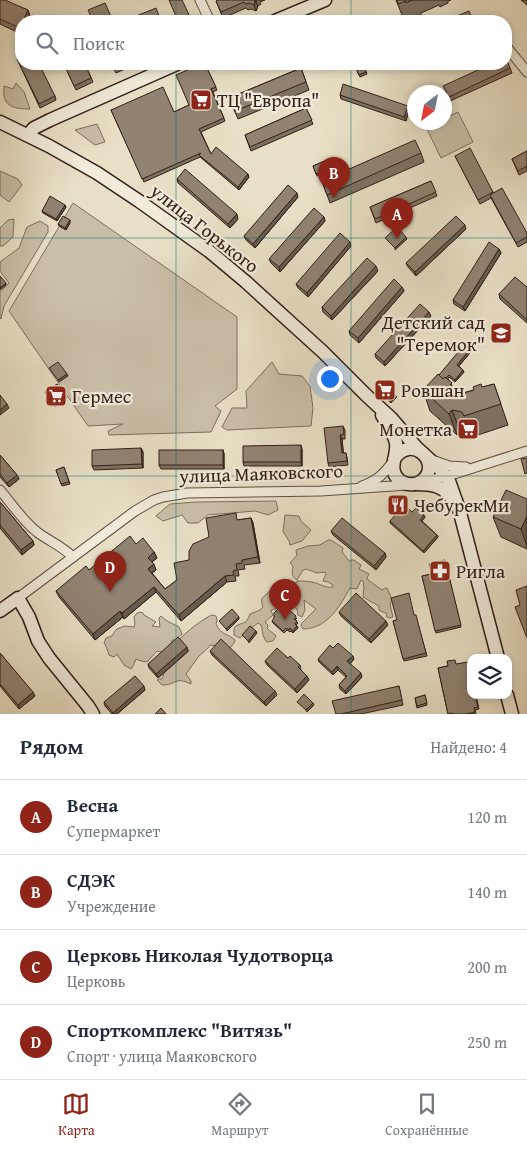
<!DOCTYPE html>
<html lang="ru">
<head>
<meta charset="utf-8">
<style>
	body { margin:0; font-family:"Gentium Book Plus",serif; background:#f6f6f7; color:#1f2937 }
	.controls { position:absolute; right:15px; bottom:15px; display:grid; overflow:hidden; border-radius:10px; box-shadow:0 2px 8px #0003 }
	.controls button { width:45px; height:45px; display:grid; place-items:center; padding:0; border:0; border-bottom:1px solid #e0e1e3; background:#fff; color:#1f2937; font:25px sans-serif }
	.compass { position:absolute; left:407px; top:85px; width:45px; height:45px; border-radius:50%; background:#fff; box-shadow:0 2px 8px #0003; rotate:212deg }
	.you { position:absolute; left:329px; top:378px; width:18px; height:18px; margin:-12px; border:4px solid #fff; border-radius:50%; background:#1a73e8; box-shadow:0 0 0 8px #1a73e833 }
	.badge { display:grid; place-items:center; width:32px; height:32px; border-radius:50%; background:#8f2418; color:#fff; font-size:16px; font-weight:700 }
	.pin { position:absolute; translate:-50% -41px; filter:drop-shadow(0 1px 2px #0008) }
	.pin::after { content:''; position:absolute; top:26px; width:18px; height:15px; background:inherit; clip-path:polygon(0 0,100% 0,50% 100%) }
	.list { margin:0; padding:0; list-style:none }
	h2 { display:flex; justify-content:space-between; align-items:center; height:65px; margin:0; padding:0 20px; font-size:21px }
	h2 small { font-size:16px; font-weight:400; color:#747a83 }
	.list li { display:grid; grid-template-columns:32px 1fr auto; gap:15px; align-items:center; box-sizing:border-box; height:75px; padding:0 20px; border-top:1px solid #e0e1e3 }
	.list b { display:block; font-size:19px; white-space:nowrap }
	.list p { margin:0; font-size:16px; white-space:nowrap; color:#747a83 }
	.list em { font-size:16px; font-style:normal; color:#747a83 }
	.icon { flex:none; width:28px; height:28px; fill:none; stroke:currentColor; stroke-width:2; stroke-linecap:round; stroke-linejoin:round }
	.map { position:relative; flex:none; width:527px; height:714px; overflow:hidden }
	.search { position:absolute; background:#fff; box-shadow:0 2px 8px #0003; left:15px; right:15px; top:15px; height:55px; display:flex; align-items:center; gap:12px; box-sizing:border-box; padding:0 18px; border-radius:20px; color:#747a83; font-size:19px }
	.sheet { height:365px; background:#fff }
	nav { display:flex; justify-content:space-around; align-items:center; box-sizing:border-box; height:70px; border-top:1px solid #e0e1e3; background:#fff; font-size:14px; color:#747a83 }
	nav a { display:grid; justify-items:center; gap:2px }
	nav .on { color:#8f2418 }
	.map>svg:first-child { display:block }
</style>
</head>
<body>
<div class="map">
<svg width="527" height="714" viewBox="0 0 527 714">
	<rect width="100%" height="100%" fill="#e8e0c6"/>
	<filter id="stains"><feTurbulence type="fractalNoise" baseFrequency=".004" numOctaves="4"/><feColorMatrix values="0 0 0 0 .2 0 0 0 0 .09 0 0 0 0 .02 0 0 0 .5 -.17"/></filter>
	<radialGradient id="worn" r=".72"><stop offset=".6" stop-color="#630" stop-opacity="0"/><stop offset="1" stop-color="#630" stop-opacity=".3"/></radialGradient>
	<g fill="#c9bfa8" stroke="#7e6e5f">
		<path d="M16,83l8,9 6,17c-18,0 -28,-3 -26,-23l9,3z"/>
		<polygon points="458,112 473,142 441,158 426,127 436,123 444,122 445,118"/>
		<polygon points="97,124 105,142 95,145 75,130"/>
		<polygon points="0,171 18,179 22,185 9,202 0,195"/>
		<polygon points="73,203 237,317 237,389 215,406 221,411 211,432 109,435 108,431 123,424 88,426 9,311"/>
		<polygon points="14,219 13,237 3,246 0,246 0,228 8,220"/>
		<polygon points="40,221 48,226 48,232 4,306 1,319 0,318 0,292 9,283 0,271 0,262 19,248 27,227"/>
		<polygon points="272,362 279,374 302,376 310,386 313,408 311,426 227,430 222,427 232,408 247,408 246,391"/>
		<polygon points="276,501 278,510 268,515 255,511 208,515 198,523 188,523 182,515 163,521 156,516 170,504 196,502"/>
		<polygon points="285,515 299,516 301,521 311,530 302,541 290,545 289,541 283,531"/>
		<path d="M328,540h3l12,8 -1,4 8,10 1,-2h3l7,5 -2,4 10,5 -2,4 1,2 14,10 3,-2h2l5,11 -2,6 3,12 -4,1 -3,-2 1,-2 -8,-4v-4l-2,-1 -14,-8 1,-10 -1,-6 -2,-1 -4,9 -7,-1c-10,18 -23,41 -47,41l-2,-4 1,-2 14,-14 -12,-9 1,10 -3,7 -4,-2 -1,-6 -3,-2h-2l-1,3 -5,-4 -15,4v1l2,4 -8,7 3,3 -1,3c3,4 7,5 9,8l-3,5 -6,1c-5,-5 -4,-11 -6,-17l-3,-2 -8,6 -10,9 -6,-3v-6l2,-3c9,-5 10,-1 14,-12l10,-4 3,-3c-1,-2 -2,-6 -1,-8 1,-3 11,-10 14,-13l7,-1 4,4 -6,9 -1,3h3l6,-2 3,-13 -4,-3 2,-2 6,2 1,-2c7,0 12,0 19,2 6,2 10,5 17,4v-2l-5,-3 -5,-1 3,-7 -1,-2 -8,1 -11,-4 -3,1 -6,10c-6,-4 -5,-7 -4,-14l-3,-3 7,-8 -1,-4v-1l12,-4 12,-1z"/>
		<polygon points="141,612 143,613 144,615 156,622 152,626 160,627 159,618 161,616 167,621 179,627 182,634 175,640 172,640 168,654 157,651 147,662 141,661 136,659 133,666 131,669 124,665 117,654 114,657 109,655 106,646 104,643 106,638 112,636 115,631 117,629 125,626 134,627 135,624 134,617 137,613"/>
		<path d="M212,615l4,1 1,4 -1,4c5,11 11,9 19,16l-1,3 -4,5 -20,-3 -2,3 -9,8 -13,18 5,7v3c-17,-8 -14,1 -29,1l-5,-5 2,-1h3l2,-6 25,-22 -9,-12c4,-6 26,-22 32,-24z"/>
	</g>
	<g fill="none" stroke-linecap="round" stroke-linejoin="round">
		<g stroke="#604e42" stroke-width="11">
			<g id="street">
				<polyline points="200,0 210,21"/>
				<polyline points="506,46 527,72"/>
				<polyline points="435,461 449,466 466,467"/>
				<polyline points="422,482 454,474 527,451"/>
				<path d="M362,486c15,-5 23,-13 32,-26"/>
				<path d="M0,490c12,14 22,30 37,42 12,9 25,14 36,25"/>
				<polyline points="18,598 135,511 154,500 163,497 187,493 321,491 407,485"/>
			</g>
		</g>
		<g stroke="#321e16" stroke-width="15">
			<g id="secondary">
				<polyline points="275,21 325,0"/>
				<polyline points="0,122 49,146 97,173 139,201 209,251 246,282 323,352 366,395 391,418 416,447 440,469 449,481 459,509 498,658"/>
				<polyline points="28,135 34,128 50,120 177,64"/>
				<path d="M382,415c5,9 12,18 14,28 2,13 -9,26 3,37 3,2 6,4 10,4 6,1 11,-1 15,-5 17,-18 -13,-45 -30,-20"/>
				<path d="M415,484c18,0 28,1 39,17"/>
				<polyline points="0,611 18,598 29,617 38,641 49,658 88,706 93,714"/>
				<polyline points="507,695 512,714"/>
			</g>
		</g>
		<use href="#street" stroke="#f0ebda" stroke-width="9"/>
		<use href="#secondary" stroke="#f0ebda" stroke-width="12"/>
	</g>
	<g fill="#7d7162" stroke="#321e16">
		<polygon points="0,0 28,10 30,16 21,21 21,34 0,24"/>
		<polygon points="218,0 265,0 260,2 261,4 258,6 256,11 251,9 248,10 246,8 223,18 216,1"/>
		<polygon points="396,0 451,0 448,1 448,3 440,7 439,5 421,13 421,15 412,19 412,17 404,20"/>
		<polygon points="521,0 527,0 527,5"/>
		<polygon points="17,59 55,96 56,100 40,108"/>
		<polygon points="64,64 85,64 93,82 76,90"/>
		<polygon points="111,64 131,64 132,66 116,73"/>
		<polygon points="205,64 217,90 213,92 225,121 201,132 211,154 249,177 239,190 200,157 144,182 111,110 174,112 189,105"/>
		<polygon points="354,64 363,64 367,74 360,77"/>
		<polygon points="377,64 392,64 380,69"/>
		<polygon points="301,68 309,90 238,119 229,98"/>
		<polygon points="510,68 512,73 450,101 445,90"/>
		<polygon points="340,95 409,110 406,121 341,99"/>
		<polygon points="306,108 313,124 251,151 245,135"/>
		<polygon points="527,151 527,171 519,175 512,159"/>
		<polygon points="421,153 424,162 330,203 322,181"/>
		<polygon points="455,156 494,193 527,233 527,242 518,247 491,198 480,204"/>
		<polygon points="327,160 331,170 317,176 313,166"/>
		<polygon points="177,179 238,219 230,228 178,183"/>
		<polygon points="431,181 437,196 376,223 370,207"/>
		<polygon points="298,197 255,248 246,240 244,236"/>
		<polygon points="66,207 57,221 43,213 42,211"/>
		<polygon points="324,217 325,221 280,272 271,263 269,259"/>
		<polygon points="70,223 66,230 59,226 58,224"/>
		<polygon points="466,229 416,276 408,267 406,263"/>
		<polygon points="351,246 308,297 298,288 296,284"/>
		<polygon points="499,249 501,253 465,311 454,304 453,300"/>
		<polygon points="378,271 332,320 323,312 322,307"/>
		<polygon points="402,287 404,291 359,343 350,335 349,331"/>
		<polygon points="527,287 527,323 500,299 499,294"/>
		<polygon points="431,316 385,366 376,358 375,354"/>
		<polygon points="474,348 459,366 464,372 455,382 449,377 448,379 454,389 460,394 494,384 508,425 472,437 470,433 460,431 457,435 430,411 423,390"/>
		<polygon points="378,389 396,396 396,398 391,403 379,391"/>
		<polygon points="343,426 345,430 345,439 342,439 343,453 346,453 347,457 348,465 329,467 328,463"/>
		<polygon points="141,448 143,452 143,468 94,470 92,466"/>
		<polygon points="302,449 302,466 244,466 243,462"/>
		<polygon points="223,450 224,454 224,469 161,469 159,465"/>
		<polygon points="0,455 17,475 19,479 9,487 0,477"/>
		<polygon points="64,467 70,484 62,486 56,470"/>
		<polygon points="527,499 527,549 501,537 493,517"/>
		<polygon points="0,502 33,541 34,545 22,555 0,528"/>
		<polygon points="412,512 425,517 422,521 437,535 438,537 424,553 390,523 390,521"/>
		<polygon points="251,518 253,523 260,563 244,565 245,569 238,570 239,576 235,576 236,581 227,582 181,621 156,592 124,619 123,617 95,640 59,597 56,591 89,570 136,544 154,552 157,558 152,562 156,570 152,573 165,589 177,580 189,560 209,537 238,520"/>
		<polygon points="331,531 385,553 386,557 376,570 333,535"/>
		<polygon points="445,560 461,627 436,633 422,576 432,574"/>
		<polygon points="339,612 388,625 371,643 341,616"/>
		<polygon points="415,615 427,656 404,661 393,621"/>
		<polygon points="297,618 295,620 298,623 296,625 298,628 293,633 291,631 290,632 287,630 284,633 273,623 272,621"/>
		<polygon points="333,648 354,659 350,664 362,677 346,694 340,689 339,685 346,677 338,670 333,675 319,662 318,659"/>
		<polygon points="188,651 158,678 149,668 148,664"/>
		<polygon points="210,651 277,695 266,706 212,655"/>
		<polygon points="0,653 35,696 19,709 0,686"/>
		<polygon points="288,658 300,665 301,670 309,680 297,693 267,665 265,661"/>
		<polygon points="456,664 476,695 479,709 475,710 476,714 448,714 438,668"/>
		<polygon points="399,686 403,705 361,714 336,714"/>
		<polygon points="145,690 117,714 112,714 105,706 104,702"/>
		<polygon points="425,695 427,705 417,708 415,698"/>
	</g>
	<g fill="#665c50" stroke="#321e16">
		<polygon points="256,0 258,6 256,11 254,5"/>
		<polygon points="28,10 30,16 28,21 23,21"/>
		<polygon points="408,106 409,110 406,121 404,117"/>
		<polygon points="248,174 249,177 239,190 238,187"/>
		<polygon points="297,193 298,197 255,248 253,244"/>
		<polygon points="65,205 66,207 57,221 56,219"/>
		<polygon points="237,214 238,219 230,228 228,224"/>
		<polygon points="324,217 325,221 280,272 279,267"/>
		<polygon points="70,220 70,223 66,230 65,228"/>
		<polygon points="465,225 466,229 416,276 415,272"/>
		<polygon points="406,237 407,239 395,250 395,248"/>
		<polygon points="350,242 351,246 308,297 307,293"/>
		<polygon points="499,249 501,253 465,311 463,307"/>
		<polygon points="376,266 378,271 332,320 331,316"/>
		<polygon points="6,283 6,285 0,290 0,288"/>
		<polygon points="402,287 404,291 359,343 358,338"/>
		<polygon points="429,312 431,316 385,366 384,362"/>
		<polygon points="474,345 474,348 458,367 457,365"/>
		<polygon points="463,370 464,372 455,382 455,380"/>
		<polygon points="67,374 68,376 59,382 58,380"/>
		<polygon points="66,396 66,399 55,407 54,405"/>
		<polygon points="396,396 396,398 391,403 391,401"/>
		<polygon points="7,404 9,408 0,415 0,410"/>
		<polygon points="452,410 460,431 457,435 449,414"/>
		<polygon points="340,435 342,439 344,457 342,453"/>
		<polygon points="301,445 302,449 302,466 301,462"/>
		<polygon points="141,448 143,452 143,468 142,464"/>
		<polygon points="223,450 224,454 224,469 223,465"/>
		<polygon points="17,475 19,479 9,487 7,483"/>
		<polygon points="424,515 425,517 421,522 420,520"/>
		<polygon points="527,516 527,546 521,529"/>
		<polygon points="251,518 253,523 260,563 258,557"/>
		<polygon points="437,535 438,537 424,553 423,551"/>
		<polygon points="33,541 34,545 22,555 21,550"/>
		<polygon points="154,552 157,558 150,563 148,558"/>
		<polygon points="385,553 386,557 376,570 374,566"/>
		<polygon points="154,564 156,570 150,574 148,569"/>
		<polygon points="225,576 227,582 181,621 179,615"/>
		<polygon points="154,587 156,592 124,619 122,613"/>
		<polygon points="120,611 123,617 95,640 93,634"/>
		<polygon points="239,617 239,619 227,631 226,629"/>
		<polygon points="386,621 388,625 371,643 369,639"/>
		<polygon points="297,626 298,628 293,633 293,631"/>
		<polygon points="256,631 257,633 249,643 248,641"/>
		<polygon points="187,647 188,651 158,678 156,674"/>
		<polygon points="353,656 354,659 349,665 347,661"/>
		<polygon points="337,666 338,670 333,675 332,672"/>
		<polygon points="361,673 362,677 346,694 345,691"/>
		<polygon points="307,676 309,680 297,693 295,689"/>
		<polygon points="144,686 145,690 117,714 113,714 113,713"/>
		<polygon points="275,691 277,695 266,706 264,702"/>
		<polygon points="33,692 35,696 19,709 18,705"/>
		<polygon points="313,703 314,705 307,712 306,710"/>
	</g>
	<g fill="#918372" stroke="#321e16">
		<polygon points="0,0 5,0 28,10 23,21 21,21 21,24 20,28 0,19"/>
		<polygon points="169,0 182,0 192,21 178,21"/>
		<polygon points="218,0 255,0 254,5 249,3 245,4 244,2 221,12 216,1"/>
		<polygon points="397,0 412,0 406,3 406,1 398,4"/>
		<polygon points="105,3 113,21 93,21 88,10"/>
		<polygon points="156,8 161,21 130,21 129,19"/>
		<polygon points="469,11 473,21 445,21"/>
		<polygon points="21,57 21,64 39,64 55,96 39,104 17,59"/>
		<polygon points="506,58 510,68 449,97 443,86 491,64 506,64"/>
		<polygon points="64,64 85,64 91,78 74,86"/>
		<polygon points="112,64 127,64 114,69"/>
		<polygon points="201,64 205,64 216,87 211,89 224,118 199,129 211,154 216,147 248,174 238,187 199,155 201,153 142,179 111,110 163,87 174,112 189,105 176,75"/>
		<polygon points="354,64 363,64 366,72 359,75"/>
		<polygon points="377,64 386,64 379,67"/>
		<polygon points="301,68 306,82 235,111 229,98"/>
		<polygon points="343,84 408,106 404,117 340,95"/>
		<polygon points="306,108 312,120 250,147 245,135"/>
		<polygon points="415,140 421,153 327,195 322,181"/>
		<polygon points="470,148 493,192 478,200 455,156"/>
		<polygon points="527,151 527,166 518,171 512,159"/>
		<polygon points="327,160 330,168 316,174 313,166"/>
		<polygon points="185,169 237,214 228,224 177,179"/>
		<polygon points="431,181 436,192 375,219 370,207"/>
		<polygon points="288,185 297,193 253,244 244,236"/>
		<polygon points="502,188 527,233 527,237 516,243 490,195"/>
		<polygon points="50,196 65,205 56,219 42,211"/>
		<polygon points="314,208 324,217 279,267 269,259"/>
		<polygon points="63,216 70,220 65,228 58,224"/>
		<polygon points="456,216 465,225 415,272 406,263"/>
		<polygon points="397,227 406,237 395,248 385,238"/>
		<polygon points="340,233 350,242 307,293 296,284"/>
		<polygon points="489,242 499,249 463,307 453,300"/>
		<polygon points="367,258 376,266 331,316 322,307"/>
		<polygon points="0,276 6,283 0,288"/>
		<polygon points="515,277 527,287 527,320 499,294"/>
		<polygon points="394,279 402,287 358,338 349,331"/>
		<polygon points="420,304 429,312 384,362 375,354"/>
		<polygon points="468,340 474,345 457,365 463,370 455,380 449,375 446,378 445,377 443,379 439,375"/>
		<polygon points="58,362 67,374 58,380 49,368"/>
		<polygon points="438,374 443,379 445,377 452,383 450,385 460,394 474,390 473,387 481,384 482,387 494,384 501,404 464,416 462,412 452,410 449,414 423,390"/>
		<polygon points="57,384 66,396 54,405 45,392"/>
		<polygon points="383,384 396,396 391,401 378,389"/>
		<polygon points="0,395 7,404 0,410"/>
		<polygon points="343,426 344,434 340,435 342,453 346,453 347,461 328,463 324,428"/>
		<polygon points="301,445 301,462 243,462 243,446"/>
		<polygon points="141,448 142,464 92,466 92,450"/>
		<rect x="159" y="450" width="64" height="15"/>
		<polygon points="0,455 17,475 7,483 0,474"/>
		<polygon points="527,458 527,473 525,474 521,459"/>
		<polygon points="64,467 69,482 61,484 56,470"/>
		<polygon points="506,490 527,499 527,516 521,529 493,517"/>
		<polygon points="0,502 33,541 21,550 0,525"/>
		<polygon points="404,505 412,512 416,508 424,515 420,520 437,535 423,551 390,521"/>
		<polygon points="236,513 237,520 251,518 258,557 242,560 242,563 236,564 237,570 233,571 234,575 225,576 179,615 154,587 122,613 120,611 93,634 56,591 86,566 89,570 130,536 136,544 143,538 154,552 148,558 154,564 148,569 165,589 177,580 174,563 189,560 189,551 193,544 209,537 206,518"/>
		<polygon points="342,518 385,553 374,566 331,531"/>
		<polygon points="445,560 461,625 435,631 422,576 432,574 429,564"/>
		<polygon points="527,586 527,638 515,607 520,605 516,590"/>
		<polygon points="356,593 386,621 369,639 339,612"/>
		<polygon points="409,593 414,615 416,615 426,653 403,659 393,621 397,620 391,598"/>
		<polygon points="285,606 296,616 294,619 297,621 295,624 297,626 293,631 290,628 289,630 286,628 283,631 272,621 274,618 274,613 279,608 284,608"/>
		<polygon points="232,609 239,617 226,629 219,621"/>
		<polygon points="250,626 256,631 248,641 242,635"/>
		<polygon points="178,637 187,647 156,674 148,664"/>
		<polygon points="221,639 275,691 264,702 210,651"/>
		<polygon points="338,643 353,656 347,661 361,673 345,691 339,685 347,676 337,666 332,672 318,659 330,645 333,648"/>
		<polygon points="277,648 288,658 290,656 300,665 298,667 307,676 295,689 265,661"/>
		<polygon points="0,653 33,692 18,705 0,684"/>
		<polygon points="455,660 456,664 468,662 471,675 471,695 475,695 478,707 474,708 475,712 466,714 453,714 452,713 448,714 438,668 448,666 447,661"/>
		<polygon points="135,676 144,686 113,713 104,702"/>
		<polygon points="399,686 402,700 341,714 336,714 332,701"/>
		<polygon points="304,694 313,703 306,710 297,702"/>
		<polygon points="425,695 427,703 417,706 415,698"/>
		<polygon points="161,708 166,714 155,714"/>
	</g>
	<path fill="none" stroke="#0f766e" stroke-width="1" stroke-opacity="0.55" d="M176,0v21M351,0v21M176,64v650M351,64v650M0,238h527M0,476h527"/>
	<defs>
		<g id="supermarket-square" transform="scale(1.125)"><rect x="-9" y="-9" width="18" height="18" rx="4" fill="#8f2418" stroke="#f0ebda"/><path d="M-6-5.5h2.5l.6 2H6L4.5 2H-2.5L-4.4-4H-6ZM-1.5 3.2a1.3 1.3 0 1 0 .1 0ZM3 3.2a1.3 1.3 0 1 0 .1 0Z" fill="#fff"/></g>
		<g id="school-square" transform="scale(1.125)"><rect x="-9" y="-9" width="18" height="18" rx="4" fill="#8f2418" stroke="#f0ebda"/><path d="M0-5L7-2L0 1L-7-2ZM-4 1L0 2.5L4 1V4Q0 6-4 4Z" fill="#fff"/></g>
		<g id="restaurant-square" transform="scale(1.125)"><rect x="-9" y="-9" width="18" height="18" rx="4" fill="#8f2418" stroke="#f0ebda"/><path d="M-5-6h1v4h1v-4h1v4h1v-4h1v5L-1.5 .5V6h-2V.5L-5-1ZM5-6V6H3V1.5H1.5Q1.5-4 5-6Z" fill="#fff"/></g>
		<g id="pharmacy-square" transform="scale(1.125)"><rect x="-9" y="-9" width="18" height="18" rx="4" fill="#8f2418" stroke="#f0ebda"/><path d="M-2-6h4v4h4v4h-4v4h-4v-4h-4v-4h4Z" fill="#fff"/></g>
	</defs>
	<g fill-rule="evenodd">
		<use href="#supermarket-square" x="201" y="100"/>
		<use href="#school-square" x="501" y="333"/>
		<use href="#supermarket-square" x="385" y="390"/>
		<use href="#supermarket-square" x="56" y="396"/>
		<use href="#supermarket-square" x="468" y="429"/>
		<use href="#restaurant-square" x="398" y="505"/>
		<use href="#pharmacy-square" x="440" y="571"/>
	</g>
	<g text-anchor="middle" stroke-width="4.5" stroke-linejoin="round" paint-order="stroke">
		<g font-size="19" fill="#321e16" stroke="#f0ebda" text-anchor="start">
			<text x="217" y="107">ТЦ "Европа"</text>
			<text x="485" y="329" text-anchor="end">Детский сад<tspan x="485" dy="22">"Теремок"</tspan></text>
			<text x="401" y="397">Ровшан</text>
			<text x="72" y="403">Гермес</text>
			<text x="452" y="436" text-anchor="end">Монетка</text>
			<text x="414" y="512">ЧебурекМи</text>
			<text x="456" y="578">Ригла</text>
		</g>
		<g font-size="19" fill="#321e16" stroke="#f0ebda">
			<text transform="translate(205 228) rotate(38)" y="7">улица Горького</text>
			<text transform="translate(261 473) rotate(-2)" y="7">улица Маяковского</text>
		</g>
	</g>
	<rect width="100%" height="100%" filter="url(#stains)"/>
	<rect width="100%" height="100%" fill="url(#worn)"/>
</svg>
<div class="controls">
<button><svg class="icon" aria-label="layers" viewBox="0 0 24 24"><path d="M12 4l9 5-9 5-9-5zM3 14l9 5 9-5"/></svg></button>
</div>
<svg class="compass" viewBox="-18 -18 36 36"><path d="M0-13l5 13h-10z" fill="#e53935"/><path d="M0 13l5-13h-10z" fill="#747a83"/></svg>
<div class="you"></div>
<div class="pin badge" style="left:397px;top:239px">A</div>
<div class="pin badge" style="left:334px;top:198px">B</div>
<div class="pin badge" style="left:285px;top:620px">C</div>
<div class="pin badge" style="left:110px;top:592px">D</div>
<div class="search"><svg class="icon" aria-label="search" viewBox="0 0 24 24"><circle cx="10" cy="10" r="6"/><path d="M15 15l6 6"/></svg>Поиск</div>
</div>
<section class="sheet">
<h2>Рядом<small>Найдено: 4</small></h2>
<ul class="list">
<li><span class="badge">A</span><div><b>Весна</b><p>Супермаркет</p></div><em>120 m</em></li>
<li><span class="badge">B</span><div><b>СДЭК</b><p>Учреждение</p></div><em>140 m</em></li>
<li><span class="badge">C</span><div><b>Церковь Николая Чудотворца</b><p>Церковь</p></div><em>200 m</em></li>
<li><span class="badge">D</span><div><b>Спорткомплекс &quot;Витязь&quot;</b><p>Спорт · улица Маяковского</p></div><em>250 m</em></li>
</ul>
</section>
<nav>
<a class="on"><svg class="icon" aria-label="map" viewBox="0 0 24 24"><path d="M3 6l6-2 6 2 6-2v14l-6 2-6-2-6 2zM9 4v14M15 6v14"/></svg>Карта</a>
<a><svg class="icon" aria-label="directions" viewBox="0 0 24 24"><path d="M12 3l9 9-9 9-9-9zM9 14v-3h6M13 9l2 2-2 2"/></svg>Маршрут</a>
<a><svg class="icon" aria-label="saved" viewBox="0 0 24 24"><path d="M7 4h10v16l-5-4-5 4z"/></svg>Сохранённые</a>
</nav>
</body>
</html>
